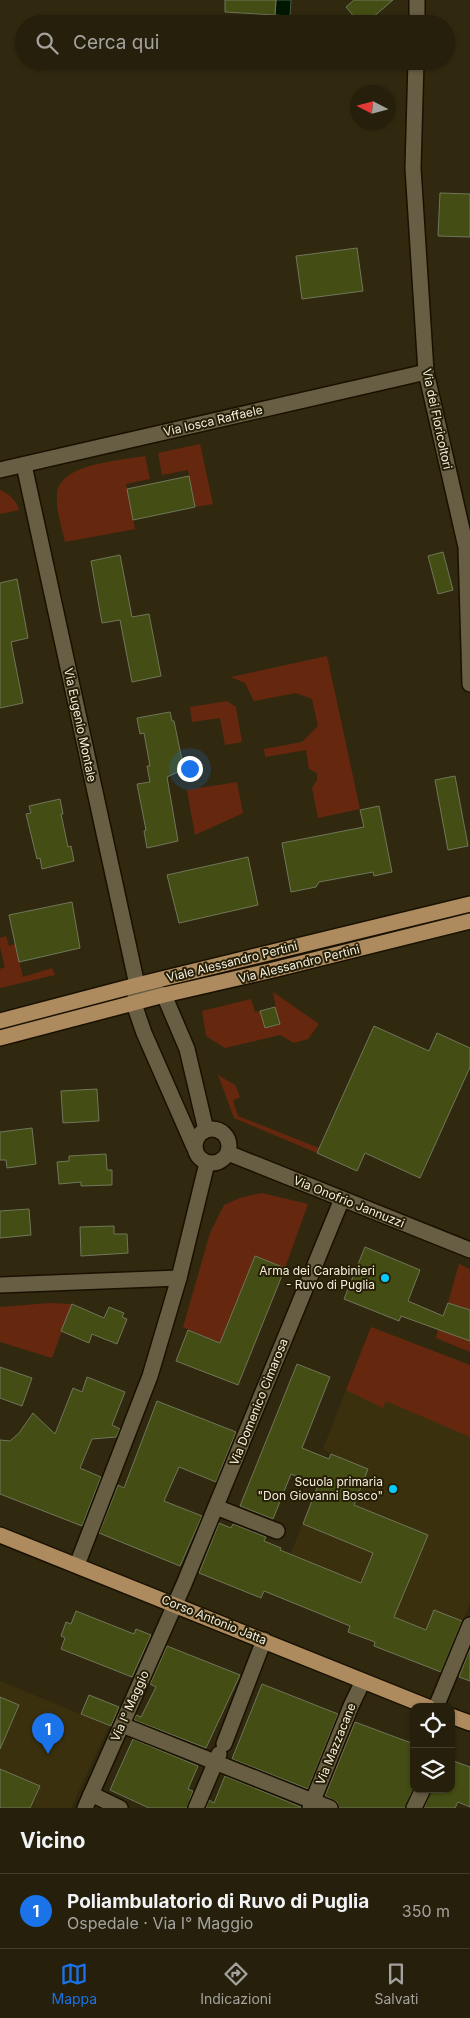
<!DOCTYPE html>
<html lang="it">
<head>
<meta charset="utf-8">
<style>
	body { margin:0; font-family:Inter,sans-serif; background:#312c19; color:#f1f3f6 }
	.controls { position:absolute; right:15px; bottom:15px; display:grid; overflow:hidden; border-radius:10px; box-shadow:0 1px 4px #0004 }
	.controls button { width:45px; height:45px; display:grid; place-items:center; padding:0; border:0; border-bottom:1px solid #423d2c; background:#251f0b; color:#f1f3f6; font:25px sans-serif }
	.compass { position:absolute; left:350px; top:85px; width:45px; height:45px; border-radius:50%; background:#251f0b; box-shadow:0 1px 4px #0004; rotate:276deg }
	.you { position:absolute; left:189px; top:768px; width:18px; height:18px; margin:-12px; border:4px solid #fff; border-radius:50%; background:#1a73e8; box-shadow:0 0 0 8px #1a73e833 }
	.badge { display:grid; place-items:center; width:32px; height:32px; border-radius:50%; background:#1a73e8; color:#fff; font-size:16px; font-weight:700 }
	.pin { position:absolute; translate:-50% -41px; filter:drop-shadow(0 1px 2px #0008) }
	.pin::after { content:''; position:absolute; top:26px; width:18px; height:15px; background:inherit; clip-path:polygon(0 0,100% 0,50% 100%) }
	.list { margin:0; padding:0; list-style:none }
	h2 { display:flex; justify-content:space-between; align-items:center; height:65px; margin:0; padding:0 20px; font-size:21px }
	h2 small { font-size:16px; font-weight:400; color:#a3a29d }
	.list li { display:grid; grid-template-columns:32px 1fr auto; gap:15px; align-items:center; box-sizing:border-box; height:75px; padding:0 20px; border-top:1px solid #423d2c }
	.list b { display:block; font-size:19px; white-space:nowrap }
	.list p { margin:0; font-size:16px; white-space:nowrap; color:#a3a29d }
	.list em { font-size:16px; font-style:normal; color:#a3a29d }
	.icon { flex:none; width:28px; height:28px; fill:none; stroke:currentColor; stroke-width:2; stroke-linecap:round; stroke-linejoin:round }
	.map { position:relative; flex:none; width:470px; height:1808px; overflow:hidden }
	.search { position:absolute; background:#251f0b; box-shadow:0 1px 4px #0004; left:15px; right:15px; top:15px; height:55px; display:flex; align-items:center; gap:12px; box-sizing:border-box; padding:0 18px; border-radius:28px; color:#a3a29d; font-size:19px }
	.sheet { height:140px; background:#251f0b }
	nav { display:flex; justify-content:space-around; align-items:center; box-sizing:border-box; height:70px; border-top:1px solid #423d2c; background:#251f0b; font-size:14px; color:#a3a29d }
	nav a { display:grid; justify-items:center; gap:2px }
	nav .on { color:#1a73e8 }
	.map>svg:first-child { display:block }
</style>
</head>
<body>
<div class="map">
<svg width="470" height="1808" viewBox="0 0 470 1808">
	<rect width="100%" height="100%" fill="#31290f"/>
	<g fill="#3b300e">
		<polygon points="371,1327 470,1365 470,1603 443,1672 374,1646 379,1633 274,1595 331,1454 323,1449"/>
		<polygon points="0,1681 109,1726 71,1808 0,1808"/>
	</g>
	<g fill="#66270f">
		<polygon points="200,444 213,504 195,507 188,470 162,475 158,453"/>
		<path d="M145,456l5,23 -24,5 9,45 -70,13c-3,-14 -9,-31 -8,-46 0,-33 63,-35 88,-40z"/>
		<path d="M0,490c8,3 17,11 19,20l-19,4z"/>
		<polygon points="327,656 360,809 318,818 312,788 317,780 317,773 309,769 306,750 265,757 264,749 302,742 318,726 312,699 296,693 254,701 245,683 231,677"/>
		<polygon points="227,701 236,707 242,742 225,745 220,718 192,722 190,707"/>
		<polygon points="237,782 243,813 195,835 187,790"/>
		<polygon points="6,936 9,946 15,944 23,977 52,968 55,975 0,988 0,969 5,967 0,947 0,938"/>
		<polygon points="273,992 319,1024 308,1039 294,1043 280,1035 225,1048 206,1036 202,1011 251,999 255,1012 260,1011 265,1028 279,1025"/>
		<polygon points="218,1075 235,1085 240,1097 233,1101 238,1116 319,1148 317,1153 234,1118"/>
		<polygon points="262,1193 308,1204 285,1268 255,1256 220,1343 183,1327 210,1233 224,1205 240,1198"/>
		<polygon points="459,1264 470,1269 470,1310 448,1303"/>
		<polygon points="50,1303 72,1304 52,1358 0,1342 0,1307"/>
		<polygon points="439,1326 454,1331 453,1335 470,1341 470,1352 436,1338"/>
		<polygon points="371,1327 470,1365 470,1437 386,1401 383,1408 346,1390"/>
	</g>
	<polygon fill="#001701" stroke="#495844" points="276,0 291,0 290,16 275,15"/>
	<g fill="#444d14" stroke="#70765a">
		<polygon points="225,0 276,0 275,15 225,12"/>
		<polygon points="354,0 393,0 365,24 360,24 346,7"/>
		<polygon points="440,193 470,194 470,237 438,236"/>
		<polygon points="357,248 363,291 302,299 296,256"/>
		<polygon points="189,476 195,507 133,520 127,489"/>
		<polygon points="443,552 453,590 438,594 428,556"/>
		<polygon points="120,555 132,617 149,614 161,676 132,682 120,620 102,623 91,561"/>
		<polygon points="17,579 28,638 11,642 23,703 0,708 0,583"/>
		<polygon points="170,712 172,721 174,721 183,765 180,765 178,772 167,777 178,841 147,848 144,831 146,830 137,784 150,782 147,766 150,766 144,733 140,734 137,718"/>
		<polygon points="455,776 468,846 448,850 435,780"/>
		<polygon points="60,799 63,814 61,814 68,847 71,846 74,861 42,869 40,858 37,859 26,814 31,813 29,806"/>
		<polygon points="379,806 392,872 374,876 373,872 319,882 316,887 291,892 282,843 364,827 360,810"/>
		<polygon points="248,857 258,905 179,923 167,875"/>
		<polygon points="72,902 80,948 19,962 9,915"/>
		<polygon points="275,1007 280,1024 265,1028 260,1011"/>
		<polygon points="374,1026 429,1051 437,1033 470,1048 470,1067 420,1178 365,1153 357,1171 317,1153"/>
		<polygon points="97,1089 99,1121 63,1123 61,1091"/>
		<polygon points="32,1128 36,1164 7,1168 6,1160 0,1160 0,1132"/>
		<polygon points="106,1154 107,1170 112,1170 112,1185 81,1186 81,1182 59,1184 57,1162 69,1161 69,1156"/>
		<polygon points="29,1209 31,1235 0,1238 0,1211"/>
		<polygon points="114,1226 114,1234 127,1234 128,1253 81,1256 80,1227"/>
		<polygon points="365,1247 420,1270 408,1301 443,1316 448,1303 470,1310 470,1341 401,1316 399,1321 344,1299"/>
		<polygon points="255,1256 285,1268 238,1385 176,1361 188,1330 220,1343"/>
		<polygon points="72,1304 104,1318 109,1307 124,1313 122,1317 127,1319 117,1344 92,1334 89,1343 61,1331"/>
		<polygon points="297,1364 330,1377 302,1448 329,1459 331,1454 368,1469 354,1505 428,1535 394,1617 426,1630 434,1610 462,1621 441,1672 374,1646 375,1642 348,1632 350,1626 264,1591 261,1598 199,1573 219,1523 231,1528 233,1524 266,1537 264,1541 281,1548 280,1550 361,1583 373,1553 303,1524 318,1485 291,1474 273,1519 240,1506"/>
		<polygon points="0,1367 32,1378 22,1406 0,1398"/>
		<polygon points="87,1377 125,1392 112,1425 120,1429 116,1437 92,1439 80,1468 101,1477 82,1526 0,1494 0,1440 10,1441 19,1433 33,1413 55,1434 73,1388 82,1392"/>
		<polygon points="157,1401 236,1432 216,1482 179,1467 164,1501 202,1516 180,1566 99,1533 118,1485 124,1488"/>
		<polygon points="76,1611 134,1634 136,1629 151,1635 132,1677 61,1649 65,1638 61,1636 66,1622 71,1624"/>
		<polygon points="167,1646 240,1675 206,1748 134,1720 136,1715 141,1717 156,1687 150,1684"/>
		<polygon points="470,1649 470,1681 459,1677"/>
		<polygon points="262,1684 338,1714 308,1789 232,1759"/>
		<polygon points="89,1695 119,1707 111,1726 81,1714"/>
		<polygon points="0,1697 19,1705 0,1749"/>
		<polygon points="355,1722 414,1744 414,1787 405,1808 339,1808 337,1802 325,1796"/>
		<polygon points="133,1739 198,1766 188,1789 193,1791 187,1808 149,1808 110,1790"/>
		<polygon points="451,1760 470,1767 470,1807 458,1802 455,1808 424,1808 432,1789 451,1789"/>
		<polygon points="0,1769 40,1786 30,1808 0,1808"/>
		<polygon points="225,1776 301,1807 301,1808 206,1808 209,1800 214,1803"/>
	</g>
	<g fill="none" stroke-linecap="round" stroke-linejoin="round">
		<g stroke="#191100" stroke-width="18">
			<g id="minor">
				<polyline points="417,24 417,0"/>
				<polyline points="416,61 413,168 426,372 466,547 470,684"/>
				<polyline points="24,465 137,985 134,1004 144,1033 194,1147"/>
				<polyline points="0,470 426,372"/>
				<polyline points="137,985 164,995 187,1049 206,1130"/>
				<circle cx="212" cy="1146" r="17"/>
				<polyline points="228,1153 470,1250"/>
				<polyline points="0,1285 179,1278"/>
				<polyline points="216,1507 277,1531"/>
				<polyline points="77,1565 150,1376 179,1278 207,1163"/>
				<polyline points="436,1707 470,1625"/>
				<polyline points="122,1725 330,1808"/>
				<polyline points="224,1744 264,1640"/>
				<polyline points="91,1794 120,1808"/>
				<polyline points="85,1808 184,1584 342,1199"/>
				<polyline points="196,1808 219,1754"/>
				<polyline points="310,1808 351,1706 363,1681"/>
				<polyline points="414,1808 423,1789"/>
			</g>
		</g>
		<g stroke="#191100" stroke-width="18">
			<g id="major">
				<polyline points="0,1021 137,985 470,904"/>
				<polyline points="0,1038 164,995 273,970 470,921"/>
				<polyline points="0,1535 428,1707"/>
				<polyline points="451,1716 470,1723"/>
			</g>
		</g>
		<use href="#minor" stroke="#675e43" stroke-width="15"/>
		<use href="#major" stroke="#ae8a5f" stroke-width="15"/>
	</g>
	<g fill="#07cbf9" stroke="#271f05" stroke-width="2">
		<circle cx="385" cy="1278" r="5"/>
		<circle cx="393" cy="1489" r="5"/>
	</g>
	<g text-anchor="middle" stroke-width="4" stroke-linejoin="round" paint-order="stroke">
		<g font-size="12" fill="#f4efe0" stroke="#271f05">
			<text transform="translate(437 419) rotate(78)" y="4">Via dei Floricoltori</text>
			<text transform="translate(213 421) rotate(-13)" y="4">Via Iosca Raffaele</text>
			<text transform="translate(80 725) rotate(78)" y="4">Via Eugenio Montale</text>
			<text transform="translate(232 962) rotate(-14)" y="4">Viale Alessandro Pertini</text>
			<text transform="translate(299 964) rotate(-14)" y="4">Via Alessandro Pertini</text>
			<text transform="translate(349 1202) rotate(22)" y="4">Via Onofrio Jannuzzi</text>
			<text transform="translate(259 1402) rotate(-68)" y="4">Via Domenico Cimarosa</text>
			<text transform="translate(214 1620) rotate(22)" y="4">Corso Antonio Jatta</text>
			<text transform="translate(130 1706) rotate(-66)" y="4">Via I° Maggio</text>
			<text transform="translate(336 1744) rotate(-68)" y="4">Via Mazzacane</text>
		</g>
		<g font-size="12" fill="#f4efe0" stroke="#271f05" text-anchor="end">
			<text x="375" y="1275">Arma dei Carabinieri<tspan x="375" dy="14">- Ruvo di Puglia</tspan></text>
			<text x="383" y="1486">Scuola primaria<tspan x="383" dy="14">"Don Giovanni Bosco"</tspan></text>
		</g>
	</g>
</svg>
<div class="controls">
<button><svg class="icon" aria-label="locate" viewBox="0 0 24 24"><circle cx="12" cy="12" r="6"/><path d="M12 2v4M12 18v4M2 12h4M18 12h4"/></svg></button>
<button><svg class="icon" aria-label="layers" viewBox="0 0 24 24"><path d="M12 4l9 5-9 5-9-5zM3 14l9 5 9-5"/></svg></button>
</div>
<svg class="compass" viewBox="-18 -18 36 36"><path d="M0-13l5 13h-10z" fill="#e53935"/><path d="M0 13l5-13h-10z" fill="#a3a29d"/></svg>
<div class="you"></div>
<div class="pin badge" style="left:48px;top:1754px">1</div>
<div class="search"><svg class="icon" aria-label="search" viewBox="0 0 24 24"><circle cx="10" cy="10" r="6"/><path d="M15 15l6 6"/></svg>Cerca qui</div>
</div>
<section class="sheet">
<h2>Vicino<small></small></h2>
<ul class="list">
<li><span class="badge">1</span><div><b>Poliambulatorio di Ruvo di Puglia</b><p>Ospedale · Via I° Maggio</p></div><em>350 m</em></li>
</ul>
</section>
<nav>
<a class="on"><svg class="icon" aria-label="map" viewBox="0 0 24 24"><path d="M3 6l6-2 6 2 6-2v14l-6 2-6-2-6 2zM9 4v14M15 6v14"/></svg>Mappa</a>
<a><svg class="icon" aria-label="directions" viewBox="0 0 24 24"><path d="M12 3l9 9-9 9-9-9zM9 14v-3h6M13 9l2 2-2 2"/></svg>Indicazioni</a>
<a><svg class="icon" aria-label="saved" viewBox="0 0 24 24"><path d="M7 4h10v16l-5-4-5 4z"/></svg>Salvati</a>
</nav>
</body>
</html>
